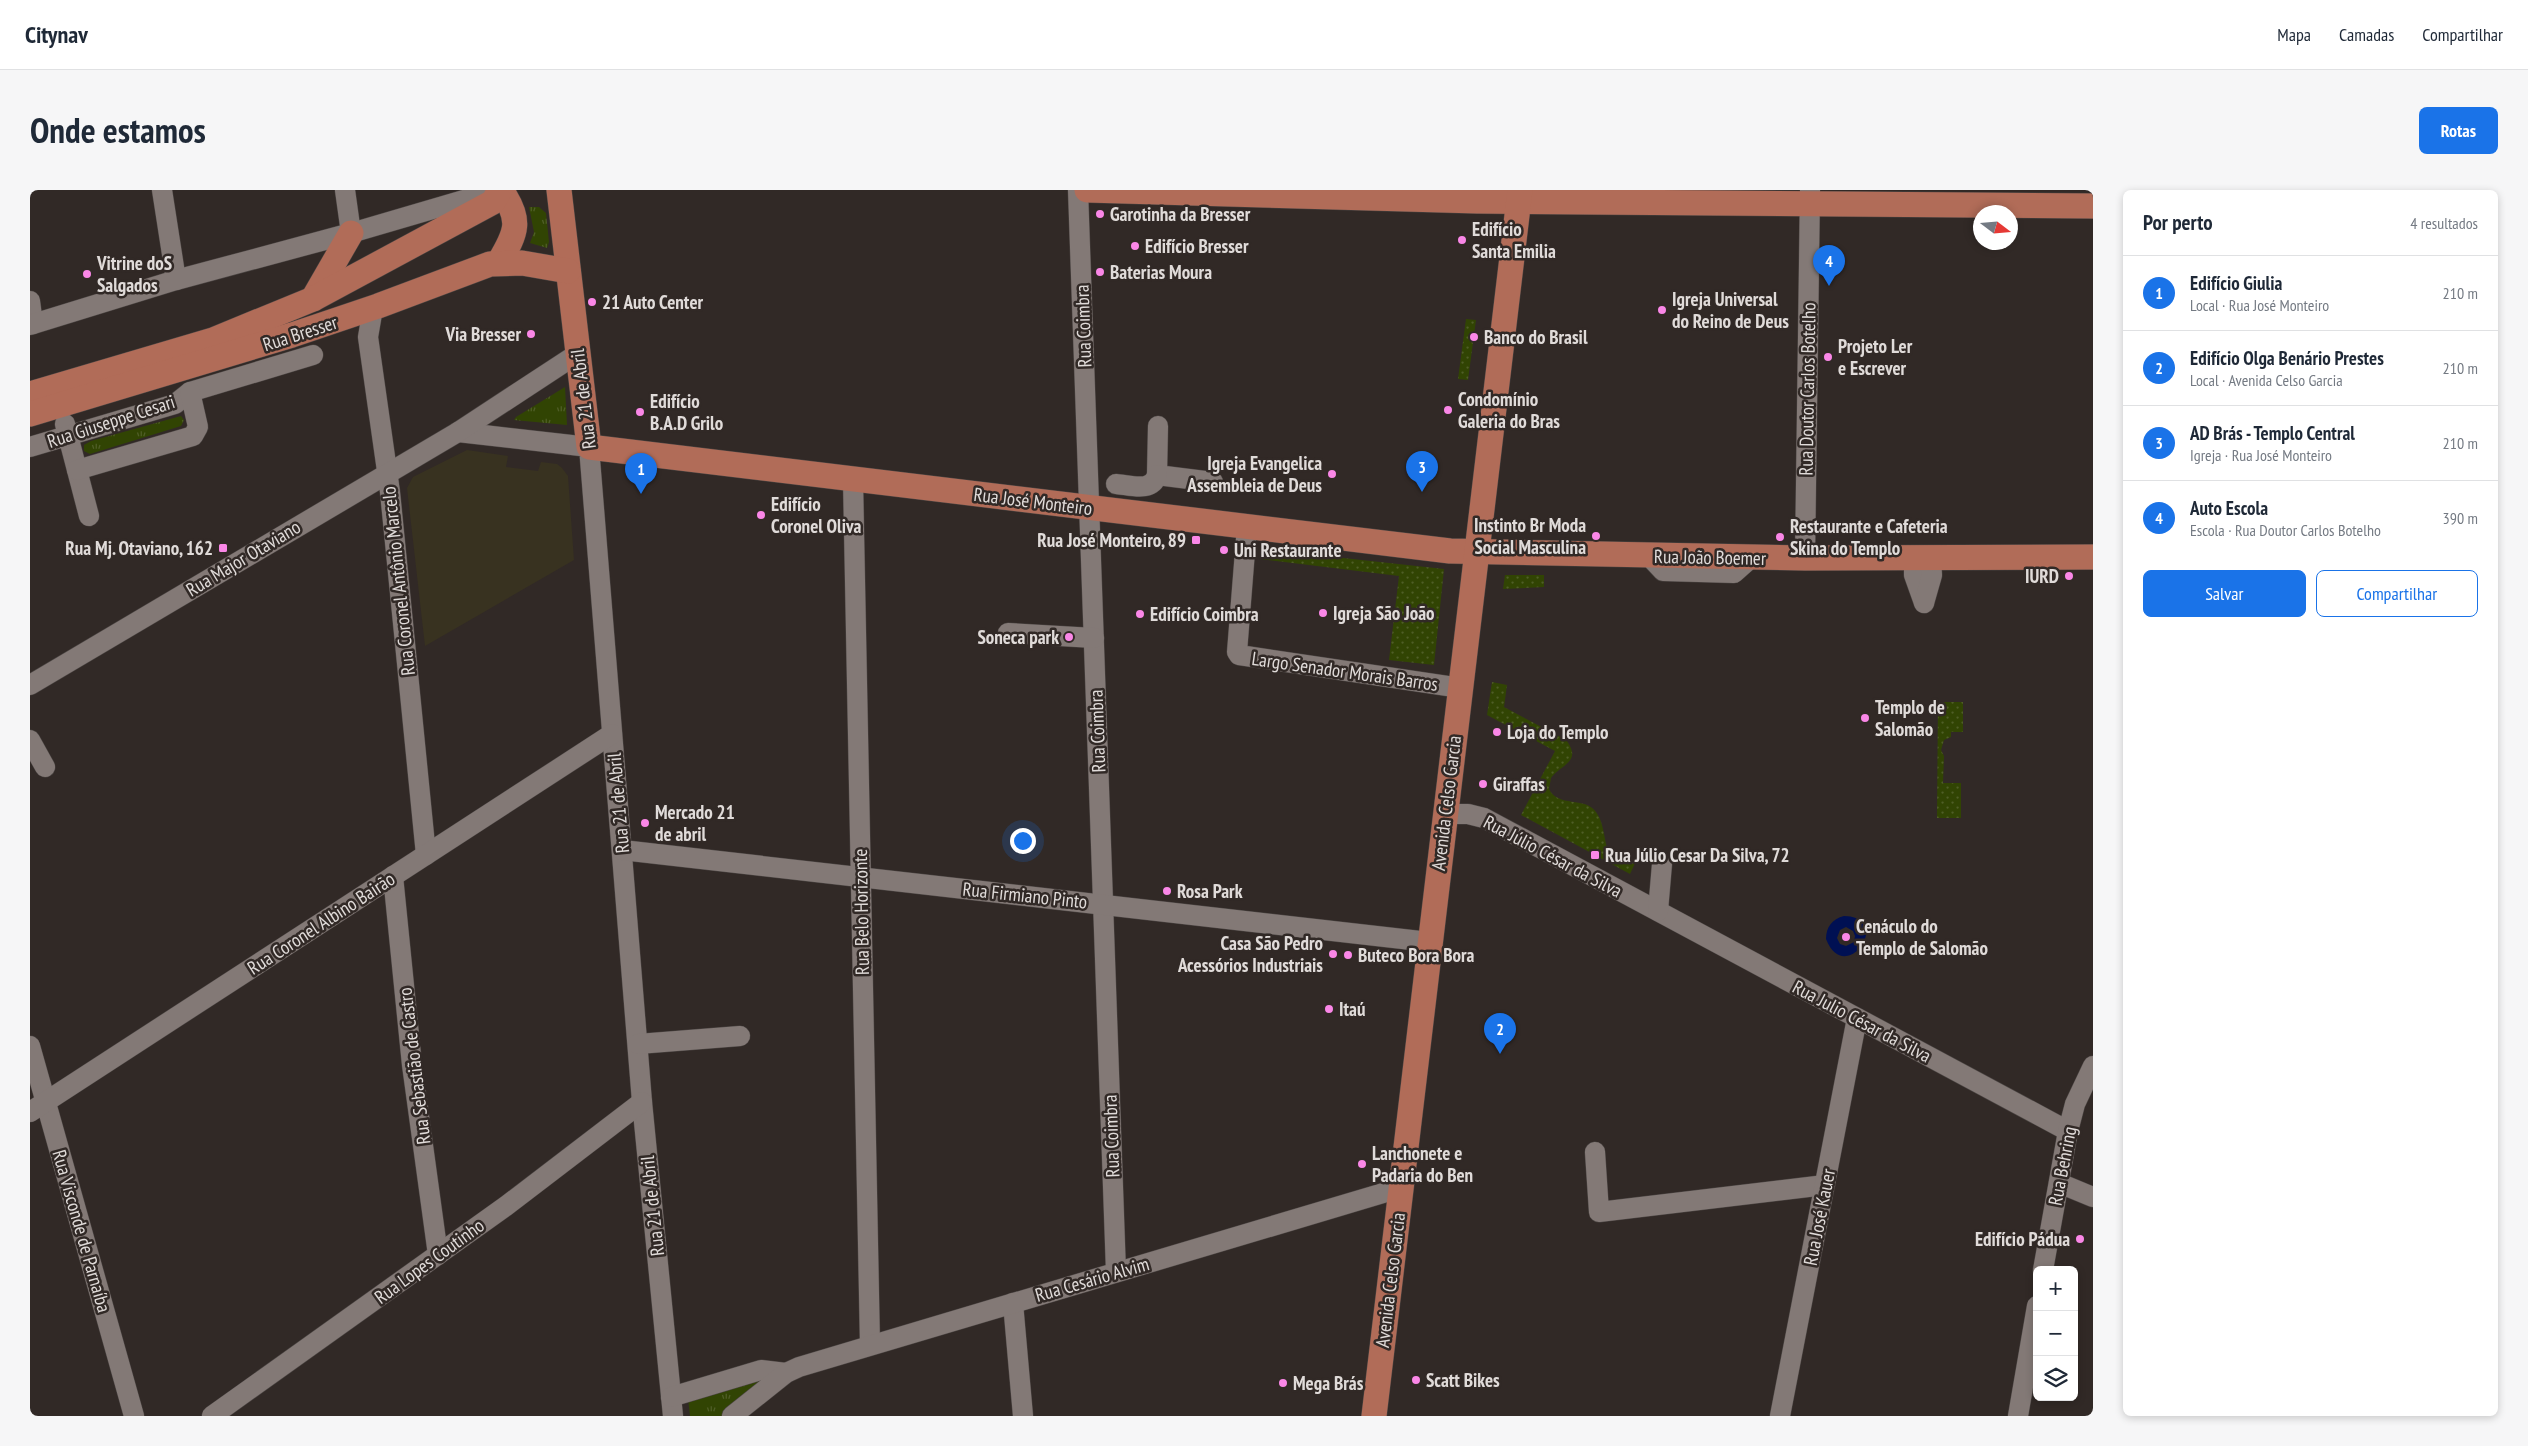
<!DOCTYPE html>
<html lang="pt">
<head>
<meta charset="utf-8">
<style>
	body { margin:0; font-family:"PT Sans Narrow",sans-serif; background:#f6f6f7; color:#1f2937 }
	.controls { position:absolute; right:15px; bottom:15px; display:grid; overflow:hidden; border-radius:8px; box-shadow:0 2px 8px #0003 }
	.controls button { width:45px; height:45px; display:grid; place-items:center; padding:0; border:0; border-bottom:1px solid #e0e1e3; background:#fff; color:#1f2937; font:25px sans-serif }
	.compass { position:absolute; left:1943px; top:15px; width:45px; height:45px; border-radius:50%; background:#fff; box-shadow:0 2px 8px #0003; rotate:106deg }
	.you { position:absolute; left:992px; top:650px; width:18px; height:18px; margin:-12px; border:4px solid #fff; border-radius:50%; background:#1a73e8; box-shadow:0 0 0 8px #1a73e833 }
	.badge { display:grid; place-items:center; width:32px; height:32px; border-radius:50%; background:#1a73e8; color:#fff; font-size:16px; font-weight:700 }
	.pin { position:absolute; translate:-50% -41px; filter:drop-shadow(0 1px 2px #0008) }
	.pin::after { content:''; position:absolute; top:26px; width:18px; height:15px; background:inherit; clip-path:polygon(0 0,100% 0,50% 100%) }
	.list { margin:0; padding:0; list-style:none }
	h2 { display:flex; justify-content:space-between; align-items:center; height:65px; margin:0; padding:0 20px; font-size:21px }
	h2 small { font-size:16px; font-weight:400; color:#747a83 }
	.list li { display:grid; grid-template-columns:32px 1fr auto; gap:15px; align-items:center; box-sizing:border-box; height:75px; padding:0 20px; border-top:1px solid #e0e1e3 }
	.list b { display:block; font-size:19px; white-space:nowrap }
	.list p { margin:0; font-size:16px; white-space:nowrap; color:#747a83 }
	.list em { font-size:16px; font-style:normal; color:#747a83 }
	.actions { display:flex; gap:10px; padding:15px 20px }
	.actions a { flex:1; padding:11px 0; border:1px solid #1a73e8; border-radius:8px; text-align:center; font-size:18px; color:#1a73e8 }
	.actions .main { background:#1a73e8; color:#fff }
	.icon { flex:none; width:28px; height:28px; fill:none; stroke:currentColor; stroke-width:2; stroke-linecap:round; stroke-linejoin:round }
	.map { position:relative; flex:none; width:2063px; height:1226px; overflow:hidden; border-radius:8px }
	header { display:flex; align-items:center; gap:30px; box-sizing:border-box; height:70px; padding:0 25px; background:#fff; border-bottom:1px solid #e0e1e3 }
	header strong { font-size:24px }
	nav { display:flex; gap:28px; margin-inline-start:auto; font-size:18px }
	.intro { display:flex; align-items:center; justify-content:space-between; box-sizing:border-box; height:120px; padding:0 30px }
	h1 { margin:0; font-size:35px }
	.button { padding:12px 22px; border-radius:8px; background:#1a73e8; color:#fff; font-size:18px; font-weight:700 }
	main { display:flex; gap:30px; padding:0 30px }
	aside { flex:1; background:#fff; border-radius:8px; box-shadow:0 2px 8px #0003 }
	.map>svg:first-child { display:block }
</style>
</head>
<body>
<header>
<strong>Citynav</strong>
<nav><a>Mapa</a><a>Camadas</a><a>Compartilhar</a></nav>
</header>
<div class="intro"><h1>Onde estamos</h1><a class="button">Rotas</a></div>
<main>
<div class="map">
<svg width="2063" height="1226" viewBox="0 0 2063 1226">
	<defs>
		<pattern id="grass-dots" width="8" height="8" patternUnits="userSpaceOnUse" patternTransform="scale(1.25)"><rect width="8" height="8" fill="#314403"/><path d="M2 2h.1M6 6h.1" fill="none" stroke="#4f5e27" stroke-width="1.8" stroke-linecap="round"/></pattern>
		<pattern id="park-tufts" width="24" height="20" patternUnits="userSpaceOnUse" patternTransform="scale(1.25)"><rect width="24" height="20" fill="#314403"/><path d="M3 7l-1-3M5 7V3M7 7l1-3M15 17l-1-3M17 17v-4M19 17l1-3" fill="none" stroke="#4f5e27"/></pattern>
	</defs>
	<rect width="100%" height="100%" fill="#312926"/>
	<polygon fill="#383220" points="437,260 478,266 476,277 508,281 511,272 527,274 532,278 538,286 544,370 395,456 377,298 383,287"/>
	<g fill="url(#grass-dots)">
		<polygon points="1436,129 1446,130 1438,190 1428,189"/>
		<polygon points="1231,359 1414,379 1404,475 1359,470 1369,386 1230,369"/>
		<polygon points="1475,385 1514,385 1514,397 1473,399"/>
		<path d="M1462,492l15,3 -3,22 62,33c17,22 -5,24 -15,38l-2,11c9,19 36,7 47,23 15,20 1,58 40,49l-6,13 -109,-59 34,-64 -68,-36z"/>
		<polygon points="1908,512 1933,512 1933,542 1921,542 1921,547 1914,550 1911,560 1914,566 1913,593 1931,593 1931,628 1907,628"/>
	</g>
	<g fill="url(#park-tufts)">
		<polygon points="499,17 509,17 516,23 519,52 517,58 500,53 504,42"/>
		<polygon points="535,197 537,235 484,230 486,227"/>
		<polygon points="151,226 154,230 151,236 60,264 54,261 54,255 61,251"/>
		<polygon points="740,1187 694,1226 660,1226 658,1208"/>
	</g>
	<path fill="#001053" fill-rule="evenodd" d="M1814,726c51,1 1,72 -18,23 0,-12 6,-20 18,-23zM1816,737l7,4 2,5 -1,6 -8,4 -6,-2 -3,-6 3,-8z"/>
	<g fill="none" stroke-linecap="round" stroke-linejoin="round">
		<g stroke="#4c4644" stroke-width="21">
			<g id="minor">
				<polyline points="132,0 146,90"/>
				<polyline points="315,0 321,43"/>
				<polyline points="1048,0 1086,1082"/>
				<polyline points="0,111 3,134"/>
				<polyline points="343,118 338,147 360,302 396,665"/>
				<polyline points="0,135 146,90 321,43 468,0"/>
				<polyline points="35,234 59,326"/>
				<polyline points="1128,236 1127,285 1183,292"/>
				<polyline points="428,242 559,257 612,912 643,1226"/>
				<polyline points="0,257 145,214 160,202 283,165"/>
				<polyline points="47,280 163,246 168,237 160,202"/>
				<polyline points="823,289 840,1155"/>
				<path d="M1086,294c14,1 36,9 41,-9"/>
				<polyline points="1217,336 1207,462 1209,465 1431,498"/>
				<polyline points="1619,366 1633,381 1704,383 1722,367"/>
				<polyline points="1775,368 1780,0"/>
				<polyline points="1884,368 1884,385 1894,413"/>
				<polyline points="1894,413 1902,385 1901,368"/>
				<polyline points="978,443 1064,448"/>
				<polyline points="0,495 428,242 547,164"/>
				<polyline points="0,550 15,577"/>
				<polyline points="1415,624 1438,624 1454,628 2038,941"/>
				<polyline points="592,660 1399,752"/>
				<polyline points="363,686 382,875 408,1065"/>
				<polyline points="1628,721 1632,674"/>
				<polyline points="608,854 710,846"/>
				<polyline points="0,856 104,1226"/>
				<polyline points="0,922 582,544"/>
				<polyline points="1565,962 1569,1022 1795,995"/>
				<polyline points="2029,993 2063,1007"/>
				<polyline points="2013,1080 2038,941 2045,914 2063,876"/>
				<polyline points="983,1113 993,1226"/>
				<polyline points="641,1207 731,1180 756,1183"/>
				<polyline points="182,1226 476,1016 612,912"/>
				<polyline points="702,1226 756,1183 769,1177 1370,998"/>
				<polyline points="1750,1226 1827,828"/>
				<polyline points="1988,1226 2007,1116"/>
			</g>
		</g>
		<g stroke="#4c4644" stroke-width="26">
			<g id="major">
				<polyline points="529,0 559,257 1420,361 1775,368 2063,367"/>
				<polyline points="1057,0 1447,11 2063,16"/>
				<path d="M469,72c18,-30 23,-42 2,-72"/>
				<polyline points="283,109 321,43"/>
				<polyline points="0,204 183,150 283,109 463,12 470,0"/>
				<polyline points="0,224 262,145 348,116 460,74 492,73 538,81"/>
				<polyline points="1344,1226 1490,0"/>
			</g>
		</g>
		<use href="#minor" stroke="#837976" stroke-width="20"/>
		<use href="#major" stroke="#b16c58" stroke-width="25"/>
	</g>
	<g fill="#fa87e7" stroke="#312926" stroke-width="2">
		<circle cx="1070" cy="24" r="5"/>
		<circle cx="1432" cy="50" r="5"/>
		<circle cx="1105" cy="56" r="5"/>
		<circle cx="1070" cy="82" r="5"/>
		<circle cx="57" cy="84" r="5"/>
		<circle cx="562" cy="112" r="5"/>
		<circle cx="1632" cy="120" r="5"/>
		<circle cx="501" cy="144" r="5"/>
		<circle cx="1444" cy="147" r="5"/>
		<circle cx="1798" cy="167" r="5"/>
		<circle cx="1418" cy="220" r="5"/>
		<circle cx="610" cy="222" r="5"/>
		<circle cx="1302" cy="284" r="5"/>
		<circle cx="731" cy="325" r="5"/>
		<circle cx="1566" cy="346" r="5"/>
		<circle cx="1750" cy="347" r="5"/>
		<rect x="1161" y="345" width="10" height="10" rx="2.5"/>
		<rect x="188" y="353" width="10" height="10" rx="2.5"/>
		<circle cx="1194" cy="360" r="5"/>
		<circle cx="2039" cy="386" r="5"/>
		<circle cx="1293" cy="423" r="5"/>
		<circle cx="1110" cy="424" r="5"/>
		<circle cx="1039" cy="447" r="5"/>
		<circle cx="1835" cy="528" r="5"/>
		<circle cx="1467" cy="542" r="5"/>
		<circle cx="1453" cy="594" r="5"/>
		<circle cx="615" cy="633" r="5"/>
		<rect x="1560" y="660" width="10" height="10" rx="2.5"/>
		<circle cx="1137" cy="701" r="5"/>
		<circle cx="1816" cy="747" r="5"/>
		<circle cx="1303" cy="764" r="5"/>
		<circle cx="1318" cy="765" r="5"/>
		<circle cx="1299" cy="819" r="5"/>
		<circle cx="1332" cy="974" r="5"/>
		<circle cx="2050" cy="1049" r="5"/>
		<circle cx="1386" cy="1190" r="5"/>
		<circle cx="1253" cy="1193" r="5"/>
	</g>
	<g text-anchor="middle" stroke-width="5" stroke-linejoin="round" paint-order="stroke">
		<g font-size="19" font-weight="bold" fill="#e0dbd9" stroke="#312926" text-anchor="start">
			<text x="1080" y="31">Garotinha da Bresser</text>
			<text x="1442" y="46">Edifício<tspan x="1442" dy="22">Santa Emilia</tspan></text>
			<text x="1115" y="63">Edifício Bresser</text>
			<text x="67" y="80">Vitrine doS<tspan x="67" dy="22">Salgados</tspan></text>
			<text x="1080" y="89">Baterias Moura</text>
			<text x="1642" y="116">Igreja Universal<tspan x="1642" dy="22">do Reino de Deus</tspan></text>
			<text x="572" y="119">21 Auto Center</text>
			<text x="491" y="151" text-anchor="end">Via Bresser</text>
			<text x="1454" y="154">Banco do Brasil</text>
			<text x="1808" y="163">Projeto Ler<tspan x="1808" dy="22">e Escrever</tspan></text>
			<text x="1428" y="216">Condomínio<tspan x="1428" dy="22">Galeria do Bras</tspan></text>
			<text x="620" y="218">Edifício<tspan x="620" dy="22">B.A.D Grilo</tspan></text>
			<text x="1292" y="280" text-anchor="end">Igreja Evangelica<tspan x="1292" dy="22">Assembleia de Deus</tspan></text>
			<text x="741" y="321">Edifício<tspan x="741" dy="22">Coronel Oliva</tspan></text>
			<text x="1556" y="342" text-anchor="end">Instinto Br Moda<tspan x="1556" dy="22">Social Masculina</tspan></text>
			<text x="1760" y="343">Restaurante e Cafeteria<tspan x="1760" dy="22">Skina do Templo</tspan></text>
			<text x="1156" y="357" text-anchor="end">Rua José Monteiro, 89</text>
			<text x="183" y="365" text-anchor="end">Rua Mj. Otaviano, 162</text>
			<text x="1204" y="367">Uni Restaurante</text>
			<text x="2029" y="393" text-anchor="end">IURD</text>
			<text x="1303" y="430">Igreja São João</text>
			<text x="1120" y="431">Edifício Coimbra</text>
			<text x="1029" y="454" text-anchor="end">Soneca park</text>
			<text x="1845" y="524">Templo de<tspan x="1845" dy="22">Salomão</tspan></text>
			<text x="1477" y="549">Loja do Templo</text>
			<text x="1463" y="601">Giraffas</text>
			<text x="625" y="629">Mercado 21<tspan x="625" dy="22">de abril</tspan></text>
			<text x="1575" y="672">Rua Júlio Cesar Da Silva, 72</text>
			<text x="1147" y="708">Rosa Park</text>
			<text x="1826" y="743">Cenáculo do<tspan x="1826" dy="22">Templo de Salomão</tspan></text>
			<text x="1293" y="760" text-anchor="end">Casa São Pedro<tspan x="1293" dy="22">Acessórios Industriais</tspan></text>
			<text x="1328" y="772">Buteco Bora Bora</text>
			<text x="1309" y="826">Itaú</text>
			<text x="1342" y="970">Lanchonete e<tspan x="1342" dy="22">Padaria do Ben</tspan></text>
			<text x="2040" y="1056" text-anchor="end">Edifício Pádua</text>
			<text x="1396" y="1197">Scatt Bikes</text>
			<text x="1263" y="1200">Mega Brás</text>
		</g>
		<g font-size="19" fill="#e0dbd9" stroke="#312926">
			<text transform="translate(1053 136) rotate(-92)" y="7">Rua Coimbra</text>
			<text transform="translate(270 143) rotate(-18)" y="7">Rua Bresser</text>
			<text transform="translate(1777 199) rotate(-89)" y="7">Rua Doutor Carlos Botelho</text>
			<text transform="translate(553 209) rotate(-97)" y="7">Rua 21 de Abril</text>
			<text transform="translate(81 231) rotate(-18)" y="7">Rua Giuseppe Cesari</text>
			<text transform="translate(1003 311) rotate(7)" y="7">Rua José Monteiro</text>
			<text transform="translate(1680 367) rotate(1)" y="7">Rua João Boemer</text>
			<text transform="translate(213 368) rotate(-31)" y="7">Rua Major Otaviano</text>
			<text transform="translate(368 391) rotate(-96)" y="7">Rua Coronel Antônio Marcelo</text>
			<text transform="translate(1315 481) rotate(8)" y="7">Largo Senador Morais Barros</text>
			<text transform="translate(1067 541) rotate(-92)" y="7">Rua Coimbra</text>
			<text transform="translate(588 613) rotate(-95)" y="7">Rua 21 de Abril</text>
			<text transform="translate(1416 613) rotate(-83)" y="7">Avenida Celso Garcia</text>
			<text transform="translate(1523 666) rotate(28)" y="7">Rua Júlio César da Silva</text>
			<text transform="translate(995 705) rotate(6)" y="7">Rua Firmiano Pinto</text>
			<text transform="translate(831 722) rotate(-91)" y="7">Rua Belo Horizonte</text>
			<text transform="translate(291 733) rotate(-33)" y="7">Rua Coronel Albino Bairão</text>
			<text transform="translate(1832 831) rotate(28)" y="7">Rua Julio César da Silva</text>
			<text transform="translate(384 876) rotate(-97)" y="7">Rua Sebastião de Castro</text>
			<text transform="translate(1081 946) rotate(-92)" y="7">Rua Coimbra</text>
			<text transform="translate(2032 976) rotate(-79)" y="7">Rua Behring</text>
			<text transform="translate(622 1016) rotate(-96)" y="7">Rua 21 de Abril</text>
			<text transform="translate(1789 1027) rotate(-79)" y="7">Rua José Kauer</text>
			<text transform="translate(52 1041) rotate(74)" y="7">Rua Visconde de Parnaíba</text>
			<text transform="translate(399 1071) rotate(-36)" y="7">Rua Lopes Coutinho</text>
			<text transform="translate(1062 1089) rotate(-16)" y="7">Rua Cesário Alvim</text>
			<text transform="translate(1360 1090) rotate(-83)" y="7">Avenida Celso Garcia</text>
		</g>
	</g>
</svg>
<div class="controls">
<button>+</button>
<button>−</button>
<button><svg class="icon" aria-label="layers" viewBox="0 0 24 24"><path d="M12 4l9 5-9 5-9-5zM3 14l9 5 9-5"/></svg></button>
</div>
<svg class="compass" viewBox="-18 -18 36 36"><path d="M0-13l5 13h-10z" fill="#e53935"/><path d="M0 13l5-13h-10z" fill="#747a83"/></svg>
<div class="you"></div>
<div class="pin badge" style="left:611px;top:304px">1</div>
<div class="pin badge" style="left:1470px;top:864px">2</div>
<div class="pin badge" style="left:1392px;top:302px">3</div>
<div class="pin badge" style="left:1799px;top:96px">4</div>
</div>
<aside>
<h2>Por perto<small>4 resultados</small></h2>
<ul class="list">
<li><span class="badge">1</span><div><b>Edifício Giulia</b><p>Local · Rua José Monteiro</p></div><em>210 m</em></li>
<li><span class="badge">2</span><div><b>Edifício Olga Benário Prestes</b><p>Local · Avenida Celso Garcia</p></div><em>210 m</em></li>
<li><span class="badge">3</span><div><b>AD Brás - Templo Central</b><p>Igreja · Rua José Monteiro</p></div><em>210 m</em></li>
<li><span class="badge">4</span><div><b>Auto Escola</b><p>Escola · Rua Doutor Carlos Botelho</p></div><em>390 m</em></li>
</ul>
<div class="actions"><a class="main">Salvar</a><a>Compartilhar</a></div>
</aside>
</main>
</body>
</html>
